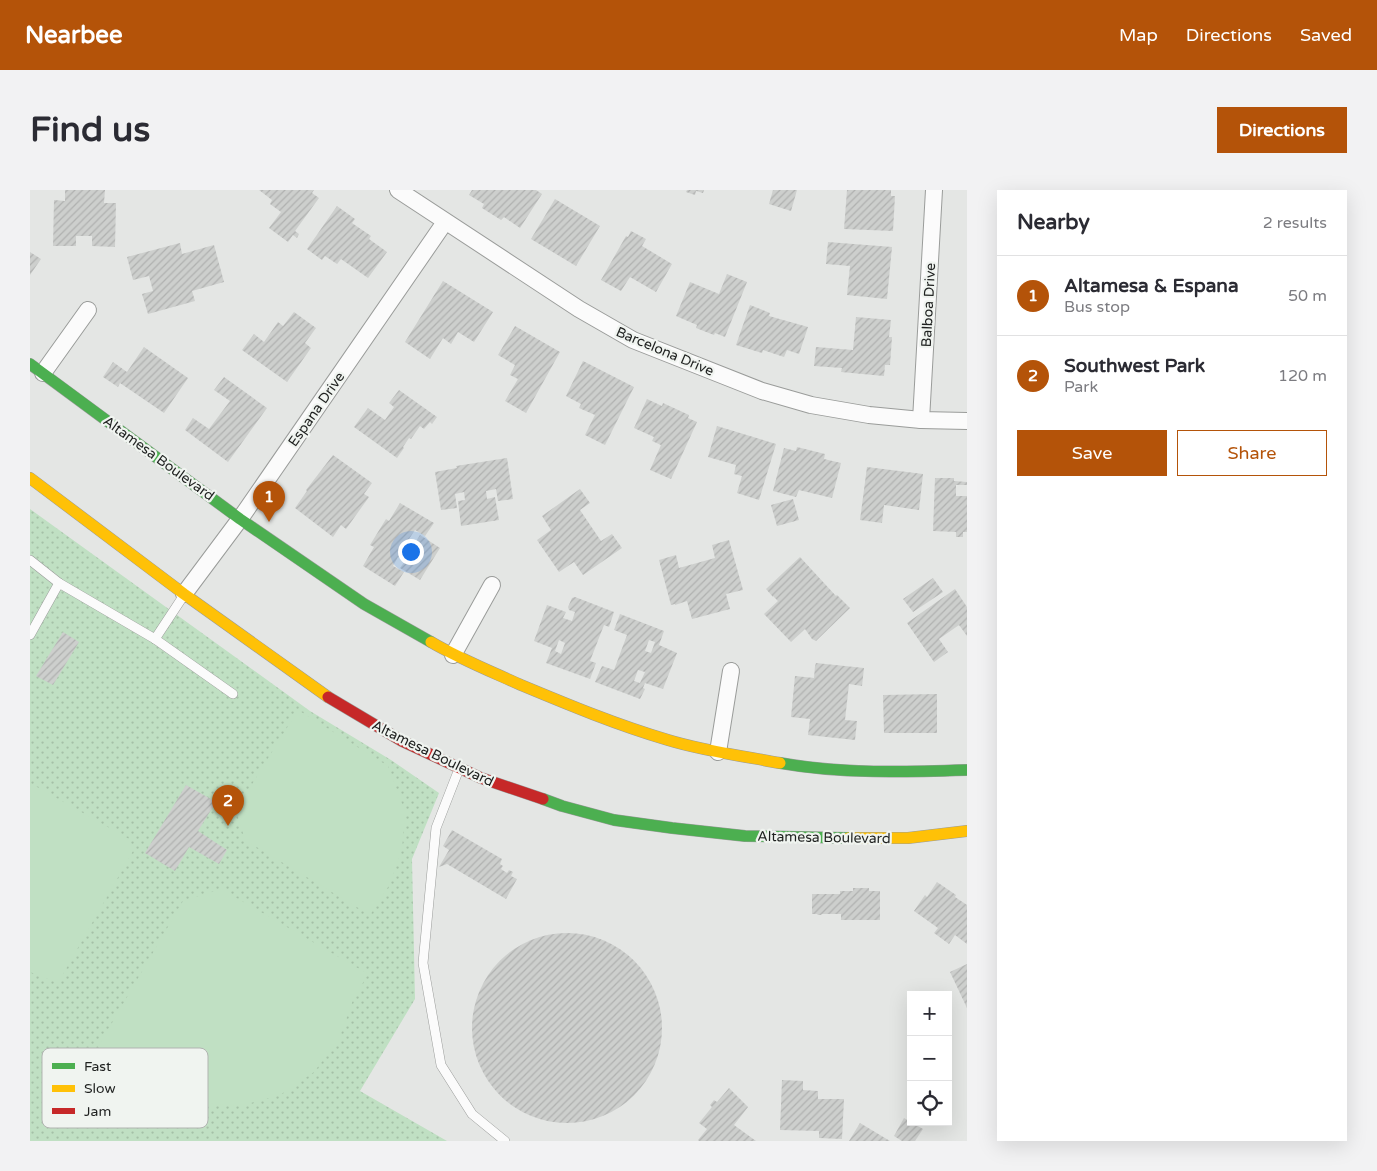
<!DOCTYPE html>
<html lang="en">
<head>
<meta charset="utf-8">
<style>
	body { margin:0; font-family:"Varela Round",sans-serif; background:#f2f2f3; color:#2b2b33 }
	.controls { position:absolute; right:15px; bottom:15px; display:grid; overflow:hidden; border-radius:0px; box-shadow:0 5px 20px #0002 }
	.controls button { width:45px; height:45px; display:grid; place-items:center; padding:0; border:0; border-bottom:1px solid #e1e1e2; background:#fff; color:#2b2b33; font:25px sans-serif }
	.you { position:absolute; left:380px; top:361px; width:18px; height:18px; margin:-12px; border:4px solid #fff; border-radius:50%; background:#1a73e8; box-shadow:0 0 0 8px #1a73e833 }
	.badge { display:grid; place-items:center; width:32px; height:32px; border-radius:50%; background:#b45309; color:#fff; font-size:16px; font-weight:700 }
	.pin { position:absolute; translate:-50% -41px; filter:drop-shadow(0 1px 2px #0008) }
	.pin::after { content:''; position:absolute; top:26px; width:18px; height:15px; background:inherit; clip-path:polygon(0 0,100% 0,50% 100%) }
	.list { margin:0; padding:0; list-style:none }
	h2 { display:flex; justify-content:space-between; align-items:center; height:65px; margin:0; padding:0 20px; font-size:21px }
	h2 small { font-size:16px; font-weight:400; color:#7c7c81 }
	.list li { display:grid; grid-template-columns:32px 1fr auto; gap:15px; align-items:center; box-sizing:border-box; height:80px; padding:0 20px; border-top:1px solid #e1e1e2 }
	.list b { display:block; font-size:19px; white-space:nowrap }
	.list p { margin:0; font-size:16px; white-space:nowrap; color:#7c7c81 }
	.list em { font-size:16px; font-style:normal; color:#7c7c81 }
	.actions { display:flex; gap:10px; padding:15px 20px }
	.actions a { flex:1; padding:11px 0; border:1px solid #b45309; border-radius:0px; text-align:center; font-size:18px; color:#b45309 }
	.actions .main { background:#b45309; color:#fff }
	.icon { flex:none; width:28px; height:28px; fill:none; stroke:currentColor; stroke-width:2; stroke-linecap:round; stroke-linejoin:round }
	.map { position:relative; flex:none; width:937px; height:951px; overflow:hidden; border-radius:0px }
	header { display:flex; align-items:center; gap:30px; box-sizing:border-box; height:70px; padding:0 25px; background:#b45309; color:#fff }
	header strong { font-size:24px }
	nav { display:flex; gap:28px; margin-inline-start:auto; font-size:18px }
	.intro { display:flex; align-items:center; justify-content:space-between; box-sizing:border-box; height:120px; padding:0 30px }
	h1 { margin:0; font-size:35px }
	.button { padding:12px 22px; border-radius:0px; background:#b45309; color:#fff; font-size:18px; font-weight:700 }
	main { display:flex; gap:30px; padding:0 30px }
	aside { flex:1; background:#fff; border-radius:0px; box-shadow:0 5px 20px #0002 }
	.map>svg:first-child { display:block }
</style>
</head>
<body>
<header>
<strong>Nearbee</strong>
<nav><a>Map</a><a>Directions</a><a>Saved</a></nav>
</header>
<div class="intro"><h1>Find us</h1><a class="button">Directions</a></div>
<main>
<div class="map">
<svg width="937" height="951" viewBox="0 0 937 951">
	<defs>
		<pattern id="park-dots" width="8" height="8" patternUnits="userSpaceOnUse" patternTransform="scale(1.25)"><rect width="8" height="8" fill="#c0e0c3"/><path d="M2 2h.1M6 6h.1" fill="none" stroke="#a5c0a7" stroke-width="1.8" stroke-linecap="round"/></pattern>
		<pattern id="building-hatch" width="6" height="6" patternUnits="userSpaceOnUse" patternTransform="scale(1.25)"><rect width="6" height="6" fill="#cdcfcd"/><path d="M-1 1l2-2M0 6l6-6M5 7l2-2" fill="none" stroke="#b0b1b0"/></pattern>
	</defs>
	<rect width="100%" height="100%" fill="#e4e6e4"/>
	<polygon fill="url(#park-dots)" points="0,319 280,521 361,570 409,603 382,669 385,809 330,901 417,951 0,951"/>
	<g fill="#c0e0c3">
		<polygon points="268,520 358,576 375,622 372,659 360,694 340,725 215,650 206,620"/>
		<polygon points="0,593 99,649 103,661 28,793 0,782"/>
		<polygon points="191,699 338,784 323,810 309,849 284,882 250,905 210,916 169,913 130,898 98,872 68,857 153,711"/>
	</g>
	<g fill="url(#building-hatch)" fill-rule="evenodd">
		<polygon points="35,0 75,0 74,13 86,13 85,57 62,56 62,46 46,46 46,56 23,56 24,10 35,11"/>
		<polygon points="229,0 284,0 282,3 289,8 265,41 269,44 267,48 263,45 258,52 239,38 251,22 240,14 242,10"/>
		<polygon points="442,0 506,0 512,4 490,38 474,27 471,30 452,18 454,14 439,5"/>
		<polygon points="657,0 674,0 673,3 666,1 665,5 656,2"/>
		<polygon points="743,0 767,0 761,21 739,14"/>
		<polygon points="817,0 861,0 861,6 865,6 863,41 814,39"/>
		<polygon points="525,9 570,36 546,76 501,49"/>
		<polygon points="307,16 325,29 322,33 341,46 339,49 357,62 338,88 311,69 307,74 295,66 292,70 277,59"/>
		<polygon points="601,41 616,49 612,56 642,74 626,102 600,87 591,101 571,90 596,46 598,47"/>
		<polygon points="798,52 862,57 857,109 817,105 820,76 796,74"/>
		<polygon points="150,53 152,64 184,55 194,92 162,101 165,111 118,124 112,104 123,101 119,86 103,90 97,67"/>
		<polygon points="0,62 11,69 0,85"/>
		<polygon points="697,84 717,92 695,147 685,143 684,145 666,138 667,135 646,126 660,92 689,104"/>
		<polygon points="413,91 463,122 444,152 428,142 421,154 413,148 400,169 375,152"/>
		<polygon points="720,115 740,123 739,126 778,137 769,164 757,160 754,167 733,160 732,163 706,155"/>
		<polygon points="264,122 286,138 275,153 281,158 257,192 212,160 224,144 234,152 248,132 253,136"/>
		<polygon points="826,127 861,130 859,147 862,147 860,175 855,175 854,186 811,182 812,178 784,176 786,157 823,160"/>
		<polygon points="485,136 530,162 496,223 475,211 488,189 480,185 485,175 468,165"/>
		<polygon points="114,157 158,188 134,223 90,193 88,197 73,187 83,172 97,182"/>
		<polygon points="553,171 604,197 575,255 555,245 565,225 549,218 551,214 536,206"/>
		<polygon points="194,187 237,218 198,272 155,240 163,228 179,239 200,211 184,200"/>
		<polygon points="369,200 407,227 402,234 400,232 394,239 390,236 381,249 379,248 373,257 374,258 367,268 324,237 338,218 355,230 364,217 359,213"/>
		<polygon points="617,209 632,216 633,213 659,225 658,228 667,232 641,289 620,280 631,255 622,251 624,247 604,238"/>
		<polygon points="687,236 746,254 729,310 707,303 712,286 704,284 706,275 678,267"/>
		<polygon points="767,257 795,264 794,269 811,273 802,308 769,300 766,307 743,301 754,258 766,261"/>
		<polygon points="303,265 342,293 334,304 339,307 316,339 311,335 303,347 265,318 277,301 276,300"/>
		<polygon points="477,268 483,309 468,311 466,299 456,301 457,309 465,307 469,330 431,336 428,311 435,310 434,302 425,304 427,318 411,320 405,282 427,278 426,276"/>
		<polygon points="837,277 893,284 889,320 854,315 852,333 830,330"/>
		<polygon points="905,288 924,288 924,291 937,292 937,295 926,295 926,306 937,306 937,342 933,342 933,347 926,347 926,342 903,341"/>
		<polygon points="550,299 560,313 550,320 571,351 582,344 592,358 553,385 544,372 529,382 507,350 521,340 512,326"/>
		<polygon points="763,309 769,330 747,336 741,315"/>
		<polygon points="370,313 404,333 395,346 385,340 379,349 385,353 390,345 410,358 390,390 370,378 375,371 368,367 363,376 374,382 365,396 333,376 344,357 340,355 356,329 359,331"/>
		<polygon points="699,350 713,400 696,404 700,419 662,429 657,411 645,415 645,414 641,415 629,370 646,365 649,378 685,368 682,355"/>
		<polygon points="770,367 806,406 807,405 820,418 786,451 782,449 775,439 761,452 734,424 748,411 743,406 743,407 736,399"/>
		<polygon points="903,388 913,402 883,422 873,409"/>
		<polygon points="925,399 937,417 937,446 929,435 909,449 918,462 904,472 877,433"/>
		<path d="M545,407l39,15 -5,15 -5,-2 -14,36 6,2 -6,16 -44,-16 6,-15 -18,-7 13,-36 19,7 -3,6 9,3 3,-9 -6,-2 -1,-3 4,-9zM529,450l6,3 -4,11 -6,-3z"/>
		<path d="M590,424l44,17 -5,14 18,8 -14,36 -18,-6 -2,5 2,1 -5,10 -45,-17 7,-16 12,4 13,-35 -13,-5zM619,450l6,2 -4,11 -6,-2zM608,480l7,2 -5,11 -6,-2z"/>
		<polygon points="33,442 49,452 23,495 6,486"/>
		<polygon points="786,473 834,478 832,496 819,494 815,530 827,531 825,550 778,545 780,529 761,527 765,486 784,488 785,476"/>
		<polygon points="907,504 907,543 854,543 853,505"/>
		<polygon points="156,595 186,612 168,641 197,660 189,674 159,657 145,681 115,663"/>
		<polygon points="422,640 472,669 470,674 473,676 471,679 477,683 479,680 483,682 481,686 487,689 476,709 417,674 409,677 419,660 413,656"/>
		<polygon points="907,692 926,705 925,707 937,715 937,754 925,745 919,754 904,743 908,738 884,721 895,705 897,707"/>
		<polygon points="823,698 839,698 839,701 850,701 850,730 811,730 811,724 792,724 791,725 787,725 788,724 782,724 782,704 810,704 810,701 823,701"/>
		<circle cx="537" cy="838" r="95"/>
		<polygon points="937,774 937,818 920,782"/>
		<polygon points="752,890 773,891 773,900 788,901 788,909 814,909 812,949 789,948 789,941 750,940"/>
		<polygon points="699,898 718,917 704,935 726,951 669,951 668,950 677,939 669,933 682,917 680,915 684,910 687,912"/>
		<polygon points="874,928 893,939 885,951 872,951 864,946"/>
		<polygon points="830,933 860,951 819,951"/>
	</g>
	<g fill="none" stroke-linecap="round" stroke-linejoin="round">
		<g stroke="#9a9c9a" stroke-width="10">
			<g id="lane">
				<polyline points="0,370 29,393"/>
				<polyline points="0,445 29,393 125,449 154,405"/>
				<polyline points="125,449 203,504"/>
				<polyline points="429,579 406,638 393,773 411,875 442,924 475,951"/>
			</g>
		</g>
		<g stroke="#9a9c9a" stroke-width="18">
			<g id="street">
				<polyline points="368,0 549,119 603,150 732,201 781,215 839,225 891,230 937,231"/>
				<polyline points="13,183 58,120"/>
				<polyline points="891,230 904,0"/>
				<polyline points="154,404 210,329 415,32"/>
				<polyline points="423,465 462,395"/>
				<polyline points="688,562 701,481"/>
			</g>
		</g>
		<g stroke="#9a9c9a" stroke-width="12">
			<g id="fast">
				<polyline points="0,174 210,329 334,414 401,452"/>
				<path d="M750,573c62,11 125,9 187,7"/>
				<polyline points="513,609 532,616 584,630 642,638 715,646 818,648"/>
			</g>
		</g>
		<g stroke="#9a9c9a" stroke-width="12">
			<g id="slow">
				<polyline points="0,288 154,404 298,507"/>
				<path d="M401,452c29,17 59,29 90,43 48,20 96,40 147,55 36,11 74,16 112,23"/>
				<polyline points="818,648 878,648 937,641"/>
			</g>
		</g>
		<g stroke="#9a9c9a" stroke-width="12">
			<polyline id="jam" points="298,507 372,551 451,588 513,609"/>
		</g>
		<use href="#lane" stroke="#fbfbfb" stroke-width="9"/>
		<use href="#street" stroke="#fbfbfb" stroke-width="16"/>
		<use href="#fast" stroke="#4caf50" stroke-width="11"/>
		<use href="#slow" stroke="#ffc107" stroke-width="11"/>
		<use href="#jam" stroke="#c62828" stroke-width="11"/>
	</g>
	<g text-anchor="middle" stroke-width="4.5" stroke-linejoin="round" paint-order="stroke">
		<g font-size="14" fill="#1e201f" stroke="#f0f4f0">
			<text transform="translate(898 115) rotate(-87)" y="5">Balboa Drive</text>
			<text transform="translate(635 161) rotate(23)" y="5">Barcelona Drive</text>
			<text transform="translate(286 219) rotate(-55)" y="5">Espana Drive</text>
			<text transform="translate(129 268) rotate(36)" y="5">Altamesa Boulevard</text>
			<text transform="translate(403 563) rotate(26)" y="5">Altamesa Boulevard</text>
			<text transform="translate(794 647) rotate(1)" y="5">Altamesa Boulevard</text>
		</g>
	</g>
	<rect x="12" y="858" width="166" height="80" rx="8" fill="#f0f4f0" stroke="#b1b4b1" stroke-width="1"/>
	<rect x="22" y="873" width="23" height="6" fill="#4caf50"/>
	<rect x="22" y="895" width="23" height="7" fill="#ffc107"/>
	<rect x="22" y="918" width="23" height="6" fill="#c62828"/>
	<g font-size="14" fill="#1e201f">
		<text x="54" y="881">Fast</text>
		<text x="54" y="903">Slow</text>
		<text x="54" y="926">Jam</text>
	</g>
</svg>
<div class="controls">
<button>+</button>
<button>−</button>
<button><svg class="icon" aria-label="locate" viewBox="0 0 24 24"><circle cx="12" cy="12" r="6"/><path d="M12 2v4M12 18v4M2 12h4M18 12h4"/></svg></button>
</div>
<div class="you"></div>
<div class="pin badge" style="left:239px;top:332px">1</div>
<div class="pin badge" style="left:198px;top:636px">2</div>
</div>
<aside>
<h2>Nearby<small>2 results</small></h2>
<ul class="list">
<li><span class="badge">1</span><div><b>Altamesa &amp; Espana</b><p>Bus stop</p></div><em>50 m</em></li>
<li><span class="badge">2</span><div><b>Southwest Park</b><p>Park</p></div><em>120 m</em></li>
</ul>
<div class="actions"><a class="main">Save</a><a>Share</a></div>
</aside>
</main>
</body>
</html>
